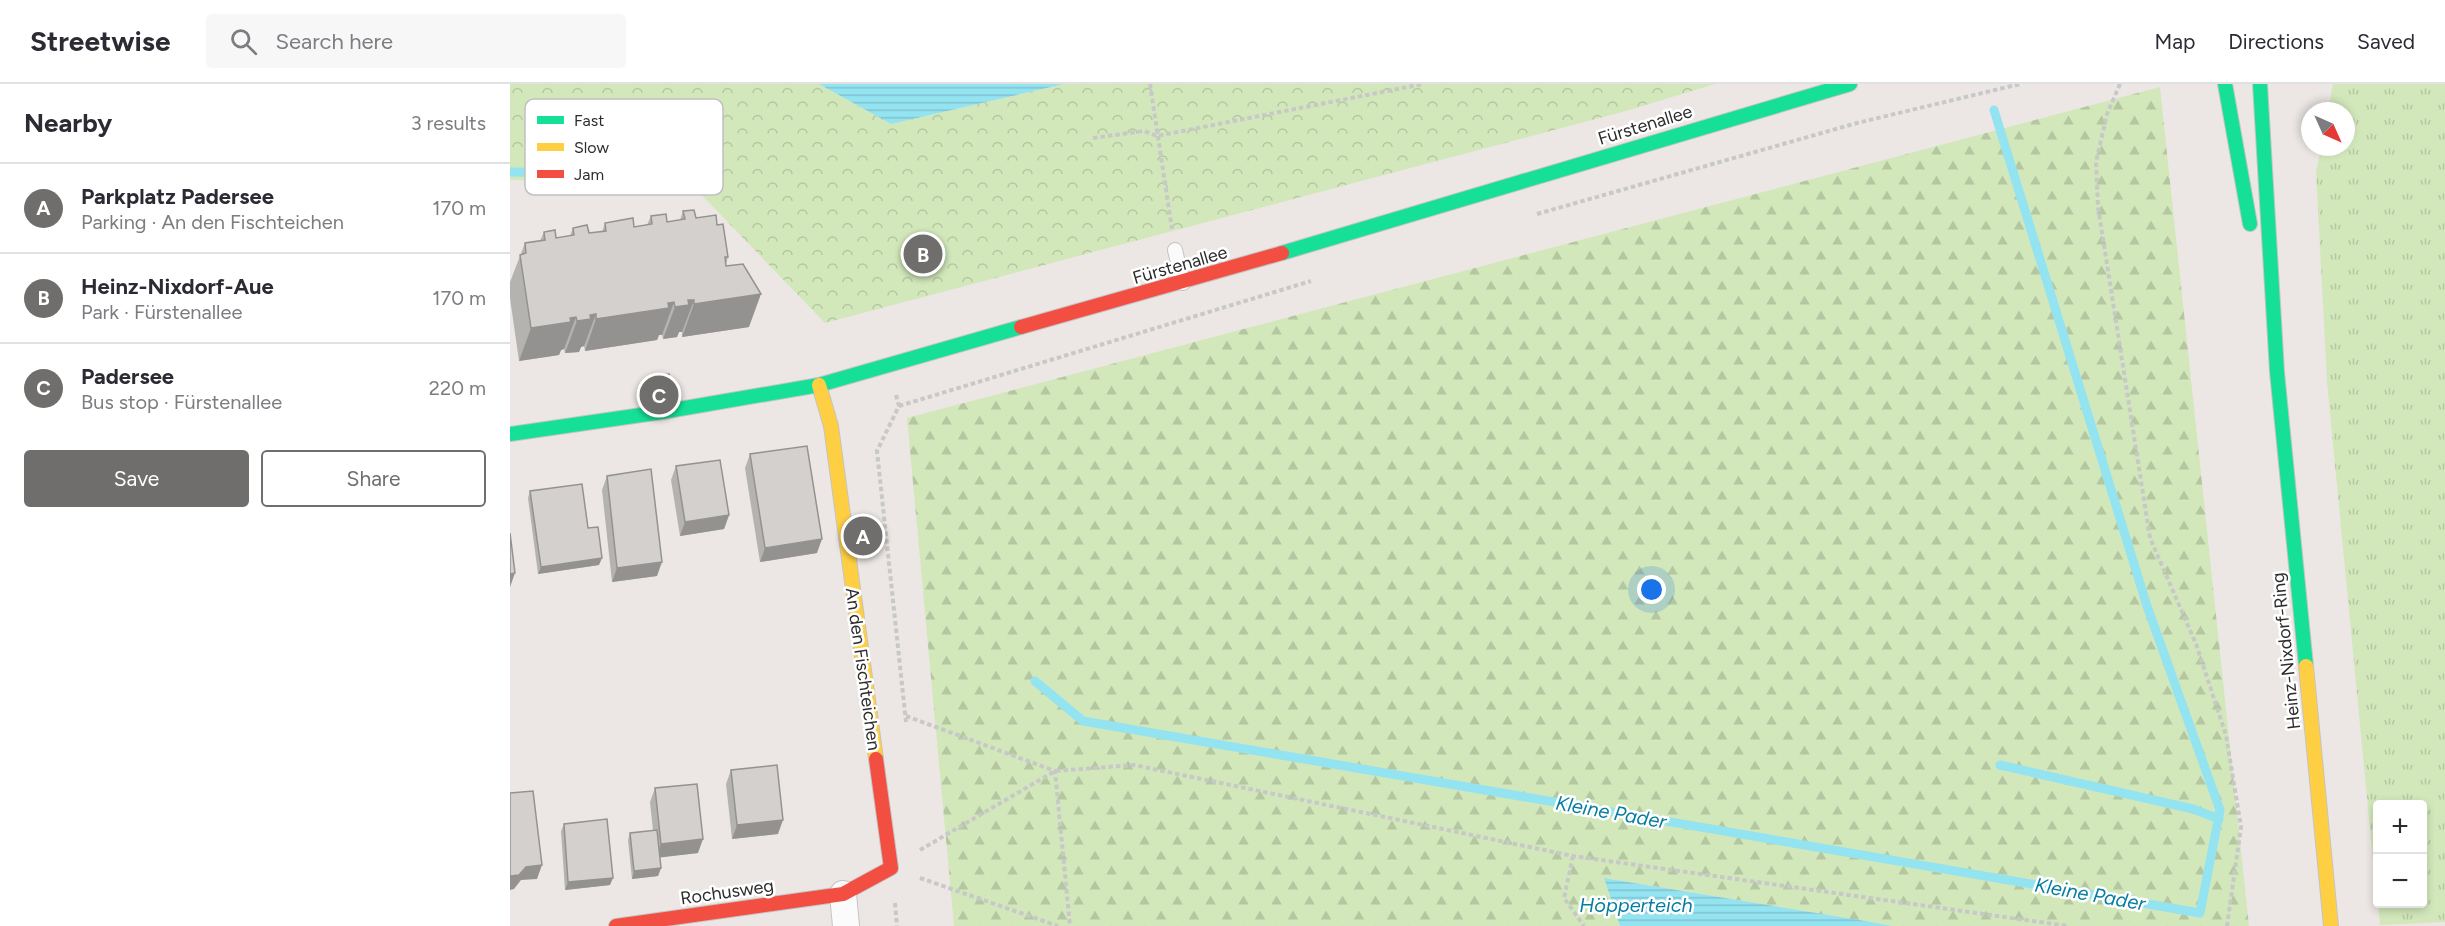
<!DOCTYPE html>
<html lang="en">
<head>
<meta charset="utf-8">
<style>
	body { margin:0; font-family:Figtree,sans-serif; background:#f7f7f7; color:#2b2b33 }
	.controls { position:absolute; right:18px; bottom:18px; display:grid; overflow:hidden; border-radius:6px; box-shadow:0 3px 9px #0003 }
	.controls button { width:54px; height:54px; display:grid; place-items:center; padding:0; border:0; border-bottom:2px solid #e1e1e2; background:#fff; color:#2b2b33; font:30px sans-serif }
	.compass { position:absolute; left:1791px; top:18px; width:54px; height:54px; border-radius:50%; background:#fff; box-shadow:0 3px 9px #0003; rotate:135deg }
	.you { position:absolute; left:1142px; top:506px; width:21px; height:21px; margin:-15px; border:4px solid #fff; border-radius:50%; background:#1a73e8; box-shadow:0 0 0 9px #1a73e833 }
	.badge { display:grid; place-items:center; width:39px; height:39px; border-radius:50%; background:#706e6d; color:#fff; font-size:20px; font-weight:700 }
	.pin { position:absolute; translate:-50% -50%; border:3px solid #fff; box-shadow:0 2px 6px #0006 }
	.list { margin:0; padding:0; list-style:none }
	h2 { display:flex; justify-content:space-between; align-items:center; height:78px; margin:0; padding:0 24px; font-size:26px }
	h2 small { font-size:20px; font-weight:400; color:#7c7c81 }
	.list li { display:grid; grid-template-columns:39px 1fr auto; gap:18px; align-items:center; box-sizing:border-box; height:90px; padding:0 24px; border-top:2px solid #e1e1e2 }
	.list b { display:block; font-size:22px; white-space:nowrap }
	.list p { margin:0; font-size:20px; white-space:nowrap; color:#7c7c81 }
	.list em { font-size:20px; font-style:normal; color:#7c7c81 }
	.actions { display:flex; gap:12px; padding:18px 24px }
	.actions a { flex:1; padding:14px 0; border:2px solid #706e6d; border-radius:6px; text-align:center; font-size:21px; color:#706e6d }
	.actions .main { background:#706e6d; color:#fff }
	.icon { flex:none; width:33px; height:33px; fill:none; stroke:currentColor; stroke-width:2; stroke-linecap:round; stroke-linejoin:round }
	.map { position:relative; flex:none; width:1935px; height:842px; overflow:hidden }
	header { display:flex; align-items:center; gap:36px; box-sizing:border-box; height:84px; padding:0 30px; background:#fff; border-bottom:2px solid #e1e1e2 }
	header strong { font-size:28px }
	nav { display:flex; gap:33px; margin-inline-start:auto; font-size:21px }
	.search { width:420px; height:54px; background:#f7f7f7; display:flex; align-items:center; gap:15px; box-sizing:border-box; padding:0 21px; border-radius:6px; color:#7c7c81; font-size:22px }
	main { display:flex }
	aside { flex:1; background:#fff }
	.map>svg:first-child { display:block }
</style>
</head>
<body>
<header>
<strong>Streetwise</strong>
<div class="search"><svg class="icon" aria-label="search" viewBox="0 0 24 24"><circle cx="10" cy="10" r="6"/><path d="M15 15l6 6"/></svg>Search here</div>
<nav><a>Map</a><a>Directions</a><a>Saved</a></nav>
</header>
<main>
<aside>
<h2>Nearby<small>3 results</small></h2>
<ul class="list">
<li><span class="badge">A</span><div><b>Parkplatz Padersee</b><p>Parking · An den Fischteichen</p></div><em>170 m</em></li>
<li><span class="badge">B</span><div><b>Heinz-Nixdorf-Aue</b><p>Park · Fürstenallee</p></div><em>170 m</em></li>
<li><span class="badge">C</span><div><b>Padersee</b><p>Bus stop · Fürstenallee</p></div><em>220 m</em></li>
</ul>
<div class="actions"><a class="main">Save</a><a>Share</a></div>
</aside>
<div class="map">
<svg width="1935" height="842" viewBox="0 0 1935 842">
	<defs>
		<pattern id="grass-tufts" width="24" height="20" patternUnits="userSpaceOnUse" patternTransform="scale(1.5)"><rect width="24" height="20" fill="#d2e8bb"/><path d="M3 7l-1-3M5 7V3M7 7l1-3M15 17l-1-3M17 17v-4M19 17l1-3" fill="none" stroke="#b5c7a1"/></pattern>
		<pattern id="forest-firs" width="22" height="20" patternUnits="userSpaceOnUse" patternTransform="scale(1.5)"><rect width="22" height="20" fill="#d2e8bb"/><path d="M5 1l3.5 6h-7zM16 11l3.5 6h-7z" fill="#b5c7a1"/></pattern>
		<pattern id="park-crowns" width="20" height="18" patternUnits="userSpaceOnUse" patternTransform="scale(1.5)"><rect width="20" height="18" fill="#d2e8bb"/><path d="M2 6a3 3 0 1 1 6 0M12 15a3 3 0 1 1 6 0" fill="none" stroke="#b5c7a1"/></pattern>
		<pattern id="water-rules" width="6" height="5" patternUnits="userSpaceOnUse" patternTransform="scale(1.5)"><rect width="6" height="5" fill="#94e3f1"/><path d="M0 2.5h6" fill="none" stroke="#80c3cf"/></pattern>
	</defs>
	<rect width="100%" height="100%" fill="#ece7e4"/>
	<polygon fill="url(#grass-tufts)" points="1823,0 1935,0 1935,838 1870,841 1868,820 1912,820 1912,720 1868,720 1867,818 1817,298 1806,88 1811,63 1836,63 1836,27 1818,27"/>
	<polygon fill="url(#forest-firs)" points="1650,3 1739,842 1383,842 1094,794 1110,842 444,842 397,334"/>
	<polygon fill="url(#park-crowns)" points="0,0 309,0 381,40 554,0 1205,0 1116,27 315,239 181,100 0,96"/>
	<g fill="url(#water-rules)">
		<polygon points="309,0 554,0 381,40"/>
		<polygon points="1094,794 1355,837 1383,842 1110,842"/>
	</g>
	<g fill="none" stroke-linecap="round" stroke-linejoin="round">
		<g stroke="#94e3f1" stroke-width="9">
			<polyline points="0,88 192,90"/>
			<polyline points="525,597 573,637 1690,829 1710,726 1637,522 1484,26"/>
			<polyline points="1490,681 1683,725 1709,735"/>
		</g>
		<g stroke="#c5c4c4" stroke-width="16">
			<polyline id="lane" points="665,166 673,199"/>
		</g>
		<g stroke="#c5c4c4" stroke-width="28">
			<polyline id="street" points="333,810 336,842"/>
		</g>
		<g stroke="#c5c4c4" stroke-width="16">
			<g id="fast">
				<polyline points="1715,0 1740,140"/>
				<polyline points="1750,0 1767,288 1796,582"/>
				<polyline points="772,169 1340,0"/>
				<polyline points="0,350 152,328 309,301 511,243"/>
			</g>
		</g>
		<g stroke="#c5c4c4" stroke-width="16">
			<g id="slow">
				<polyline points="309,301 321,342 366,675"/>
				<polyline points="1796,582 1821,842"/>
			</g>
		</g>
		<g stroke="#c5c4c4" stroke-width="16">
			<g id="jam">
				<polyline points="511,243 772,169"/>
				<polyline points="106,842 333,810 381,784 366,675"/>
			</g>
		</g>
		<g stroke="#c8c8c8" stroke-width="4" stroke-dasharray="4.5 3" stroke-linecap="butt">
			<polyline points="640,0 662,145"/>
			<polyline points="1610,0 1597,30 1586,78 1588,123 1640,454 1686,560 1716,651 1731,743 1717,842"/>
			<polyline points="583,54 634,47 647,52 913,0"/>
			<polyline points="1027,130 1347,39 1510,0"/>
			<polyline points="386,311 389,322 367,367 396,638"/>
			<polyline points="389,322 801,197"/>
			<polyline points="396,632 545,687 560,842"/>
			<polyline points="410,766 545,687 624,681 1063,772 1558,842"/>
			<polyline points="1063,772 1054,814 1074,842"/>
			<polyline points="410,794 548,842"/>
			<polyline points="385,819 387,842"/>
		</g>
		<use href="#lane" stroke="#fcfbfb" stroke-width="14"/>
		<use href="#street" stroke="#fcfbfb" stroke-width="26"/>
		<use href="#fast" stroke="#16e098" stroke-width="14"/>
		<use href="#slow" stroke="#ffcf43" stroke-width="14"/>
		<use href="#jam" stroke="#f24e42" stroke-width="14"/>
	</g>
	<g fill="#b5b3b0">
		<polygon points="173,127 186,134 207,141 218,173 216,180 216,182 239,243 172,253 172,248 169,248 167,253 153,255 152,251 149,251 147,256 75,267 74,262 71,263 69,268 55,269 54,265 51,266 49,271 9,277 0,214 0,198 15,159 30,157 34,148 46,154 60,152 63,144 79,149 92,148 95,139 124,143 137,141 141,132 157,138 170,136"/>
		<polygon points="141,293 160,297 157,304 139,307 138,300"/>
		<polygon points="240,370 307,469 250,478 235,384"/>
		<polygon points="166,382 219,431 214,445 170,452 161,396"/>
		<polygon points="97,392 147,492 102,498 92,406"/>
		<polygon points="20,407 78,444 89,481 28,490 18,414"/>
		<polygon points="221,686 268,750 222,755 216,700"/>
		<polygon points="145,704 188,769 149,773 151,784 148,792 122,795 118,756 120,749 143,747 140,718"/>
		<polygon points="54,740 100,801 55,806 51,747"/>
	</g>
	<g fill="#949290">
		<polygon points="251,210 239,243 172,253 184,220"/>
		<polygon points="178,216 184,216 172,248 169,248 167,253 153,255 165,223"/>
		<polygon points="164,218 152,251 149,251 147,256 75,267 86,235"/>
		<polygon points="86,230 74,262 71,263 69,268 55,269 67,237 80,231"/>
		<polygon points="66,233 54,265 51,266 49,271 9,277 21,244"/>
		<polygon points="160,297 157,304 139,307 141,300"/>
		<polygon points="219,431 214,445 170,452 175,438"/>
		<polygon points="312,455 307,469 250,478 255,464"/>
		<polygon points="92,474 89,481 28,490 31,483"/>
		<polygon points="152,478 147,492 102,498 107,484"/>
		<polygon points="5,489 0,503 0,490"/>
		<polygon points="273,736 268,750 222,755 227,741"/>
		<polygon points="193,755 188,769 146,774 151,760"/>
		<polygon points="32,781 27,795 11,796 4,805 0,806 0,792 16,783"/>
		<polygon points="151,784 148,792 122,795 124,787"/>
		<polygon points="103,794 100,801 55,806 58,798"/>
	</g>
	<g fill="#d3d0cd" stroke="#949290" stroke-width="1.5">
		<polygon points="184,126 186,134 206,131 207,141 213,140 218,173 215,173 216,182 233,180 251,210 184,220 184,216 178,216 179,221 165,223 164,218 158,219 159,224 86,235 86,230 80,231 81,235 67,237 66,233 60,234 61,238 21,244 10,171 16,169 15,159 35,156 34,148 45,146 46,154 64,151 63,144 77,141 79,149 96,147 95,139 123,134 124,143 142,140 141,132 156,130 157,138 175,135 173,127"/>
		<polygon points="159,290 160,297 141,300 141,293"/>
		<polygon points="297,362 312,455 255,464 240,370"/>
		<polygon points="210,376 219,431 175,438 166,382"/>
		<polygon points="141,385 152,478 107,484 97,392"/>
		<polygon points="72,400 78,444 88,443 92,474 31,483 20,407"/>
		<polygon points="0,449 5,489 0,490"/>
		<polygon points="267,681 273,736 227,741 221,686"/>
		<polygon points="187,700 193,755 151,760 145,704"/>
		<polygon points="23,707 32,781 16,783 9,791 0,792 0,709"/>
		<polygon points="97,735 103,794 58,798 54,740"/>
		<polygon points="147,746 151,784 124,787 120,749"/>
	</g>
	<g text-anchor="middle" stroke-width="5" stroke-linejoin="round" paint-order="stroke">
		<g font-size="18" fill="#2d2d2d" stroke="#fff">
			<text transform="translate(1135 41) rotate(-17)" y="6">Fürstenallee</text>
			<text transform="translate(670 181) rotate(-16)" y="6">Fürstenallee</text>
			<text transform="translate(1776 567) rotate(-96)" y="6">Heinz-Nixdorf-Ring</text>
			<text transform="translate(353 585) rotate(82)" y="6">An den Fischteichen</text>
			<text transform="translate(217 808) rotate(-8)" y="6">Rochusweg</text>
		</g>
		<g font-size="20" font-style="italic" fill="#077da1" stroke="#fff">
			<text transform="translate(1101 728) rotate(10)" y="7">Kleine Pader</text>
			<text transform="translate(1580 810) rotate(10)" y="7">Kleine Pader</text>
			<text x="1126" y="828">Höpperteich</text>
		</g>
	</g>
	<rect x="15" y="15" width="198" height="96" rx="9" fill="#fff" stroke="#c0c0c0" stroke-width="1.5"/>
	<rect x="27" y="32" width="27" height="8" fill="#16e098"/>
	<rect x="27" y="59" width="27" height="8" fill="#ffcf43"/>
	<rect x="27" y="86" width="27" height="8" fill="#f24e42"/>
	<g font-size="16" fill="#2d2d2d">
		<text x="64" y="42">Fast</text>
		<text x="64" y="69">Slow</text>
		<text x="64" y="96">Jam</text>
	</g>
</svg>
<div class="controls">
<button>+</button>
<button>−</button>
</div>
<svg class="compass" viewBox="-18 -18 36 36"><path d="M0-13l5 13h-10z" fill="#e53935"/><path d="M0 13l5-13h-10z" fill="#7c7c81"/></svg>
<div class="you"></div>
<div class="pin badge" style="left:353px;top:452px">A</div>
<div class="pin badge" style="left:413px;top:170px">B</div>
<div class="pin badge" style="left:149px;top:311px">C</div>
</div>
</main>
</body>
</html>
